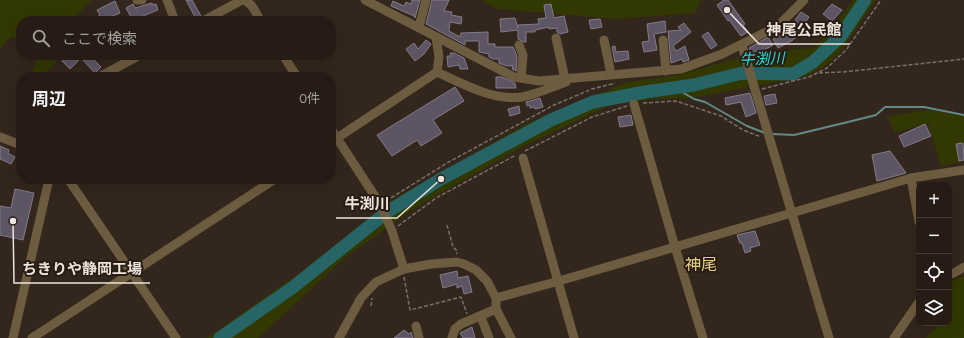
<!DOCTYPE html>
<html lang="ja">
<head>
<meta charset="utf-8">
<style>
	body { margin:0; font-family:Jost,"Noto Sans JP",sans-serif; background:#2e251e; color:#f1f3f6 }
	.controls { position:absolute; right:12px; bottom:12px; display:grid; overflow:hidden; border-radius:8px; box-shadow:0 4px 16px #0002 }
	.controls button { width:36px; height:36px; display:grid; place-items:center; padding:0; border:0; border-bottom:1px solid #423a34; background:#261c15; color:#f1f3f6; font:20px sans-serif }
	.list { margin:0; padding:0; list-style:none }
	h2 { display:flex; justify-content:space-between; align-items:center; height:52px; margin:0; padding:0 16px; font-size:17px }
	h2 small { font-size:13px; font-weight:400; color:#a4a1a0 }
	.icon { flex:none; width:22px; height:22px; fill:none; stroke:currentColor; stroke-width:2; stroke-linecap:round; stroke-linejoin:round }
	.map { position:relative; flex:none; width:964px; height:338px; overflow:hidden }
	.search { position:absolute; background:#261c15; box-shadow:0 4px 16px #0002; left:16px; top:16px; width:320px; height:44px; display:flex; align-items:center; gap:10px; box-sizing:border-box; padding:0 14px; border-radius:16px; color:#a4a1a0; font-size:15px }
	.panel { position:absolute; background:#261c15; box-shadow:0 4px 16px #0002; left:16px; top:72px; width:320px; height:112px; border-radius:16px }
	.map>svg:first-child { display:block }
</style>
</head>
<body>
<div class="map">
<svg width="964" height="338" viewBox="0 0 964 338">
	<rect width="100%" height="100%" fill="#33261c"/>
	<g fill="#313801">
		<polygon points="0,0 92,0 72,21 21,21 21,42 12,36 0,49"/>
		<polygon points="482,0 701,0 695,13 616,19 498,9"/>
		<polygon points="853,0 876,0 841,51 828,64 807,76 691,98 652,99 608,106 522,147 418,206 347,256 258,338 207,338 301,272 389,202 530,122 627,82 678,75 738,58 785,50 814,48 838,21"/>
		<polygon points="38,55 60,55 44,77 30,77"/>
		<polygon points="930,110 964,116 964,161 941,167 928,123 895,133 887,116"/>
		<polygon points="964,276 964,338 926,338 941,323 949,323 949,295 953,280"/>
	</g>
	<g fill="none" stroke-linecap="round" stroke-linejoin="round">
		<g stroke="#628a89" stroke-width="2">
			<polyline points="680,87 682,92 694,99 705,102 747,126 765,133"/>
			<polyline points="772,134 794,135 848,122 876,115 885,107 924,107 964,115"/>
		</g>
		<polyline stroke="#276465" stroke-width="13" points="220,338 292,288 387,212 441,179 551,120 593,102 645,92 694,85 742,73 793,74 813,62 841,36 865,0"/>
	</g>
	<g fill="#5e5564" stroke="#847b8b">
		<polygon points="186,0 192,0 201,16 196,19"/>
		<polygon points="412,0 420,0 415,18 414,16 391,6 393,1 404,6 406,2 411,4"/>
		<polygon points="432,0 449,0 444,11 452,12 451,15 462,17 461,24 450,22 449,31 460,37 461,33 488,32 488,44 495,44 495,47 513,47 517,56 516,71 512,69 513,66 507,66 499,63 499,59 493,59 489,57 489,54 479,52 479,41 465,41 465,45 426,24"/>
		<polygon points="724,0 728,0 745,24 743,25 748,32 741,36 729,20 728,21 717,5"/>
		<polygon points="115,1 120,13 101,21 91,21 100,15 97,10"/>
		<polygon points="152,3 153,5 156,4 158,10 138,18 140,21 133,21 126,8 133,4 135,8"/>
		<polygon points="551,4 554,18 564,16 568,32 560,34 557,32 557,28 549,29 549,27 535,30 535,32 526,32 526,42 524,42 518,39 518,30 501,32 500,19 515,18 518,28 518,25 539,24 538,19 546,18 544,5"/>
		<polygon points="832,4 842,10 832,21 823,14"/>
		<polygon points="801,12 809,17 799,31 801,33 793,40 778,48 773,39 782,34 784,37 799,24 795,20"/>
		<polygon points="600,19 602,27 591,29 589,20"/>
		<polygon points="665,21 666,32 654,34 657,50 644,52 642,42 649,41 647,24"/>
		<polygon points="684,23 691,32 673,46 676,51 685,46 689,60 683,62 682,59 671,63 668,31 681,30 678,27"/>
		<polygon points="708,32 717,45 711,49 702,36"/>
		<polygon points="768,37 773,45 752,57 749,48"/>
		<polygon points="426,40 431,44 424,54 415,61 406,49 414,43 418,49"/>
		<polygon points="615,46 616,52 628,51 629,59 615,62 612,47"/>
		<polygon points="450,53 454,53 464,58 468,69 460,69 459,65 448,67 447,56 451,56"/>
		<polygon points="68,55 89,55 101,67 95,73 81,58 70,69 62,61"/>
		<polygon points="496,77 502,77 515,83 516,88 496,88"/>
		<polygon points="455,87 464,101 433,120 442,133 421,146 417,140 392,156 377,135"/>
		<polygon points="750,93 756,113 746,117 741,102 726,105 725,98"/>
		<polygon points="775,94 777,103 766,105 764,96"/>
		<polygon points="540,98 543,107 535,109 534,107 530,108 530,105 527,106 526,102"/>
		<polygon points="519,106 520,113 510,116 508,109"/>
		<polygon points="631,115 633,125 620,127 618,117"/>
		<polygon points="925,124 931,136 904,147 899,136"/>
		<polygon points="963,143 964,160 959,161 956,144"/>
		<polygon points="0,146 9,150 8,153 15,157 11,164 0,159"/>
		<polygon points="890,151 906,173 877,181 872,155"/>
		<polygon points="15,189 34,193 23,240 0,235 0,206 11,208"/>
		<polygon points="755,231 760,245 750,248 751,251 745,253 742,243 740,243 737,235"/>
		<polygon points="457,271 458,278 468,276 472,292 464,294 462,286 457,288 457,284 443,288 440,275"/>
		<polygon points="472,327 475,338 463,338 460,333"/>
		<polygon points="404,330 409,334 411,332 413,338 394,338"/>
	</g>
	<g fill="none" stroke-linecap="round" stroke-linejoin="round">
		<g stroke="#7b7067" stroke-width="1.5" stroke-dasharray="4 2" stroke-linecap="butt">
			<polyline points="819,73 843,72 964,59"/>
			<polyline points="762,89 809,77 827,68 846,50 881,0"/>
			<polyline points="643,103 676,101 721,116 743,130 761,137"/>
			<polyline points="525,151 592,117 627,106"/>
			<polyline points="386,201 447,163 554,105 592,89 615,83"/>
			<polyline points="447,225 453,247 457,251 457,254"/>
			<polyline points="398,226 436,198 516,155"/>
			<polyline points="404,277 410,310 461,297 467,314"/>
			<polyline points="371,306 372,298"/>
		</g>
		<g stroke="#6c5c40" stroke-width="9">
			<polyline points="137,0 142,0"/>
			<polyline points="167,0 175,21"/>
			<polyline points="245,0 252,6 261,21"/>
			<polyline points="365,0 514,77 539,81 681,69 722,54 778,26 804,0"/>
			<polyline points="203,21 242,0"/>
			<polyline points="419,27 426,0"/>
			<polyline points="436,37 439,57 437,72"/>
			<polyline points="556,38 565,79"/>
			<polyline points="604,40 611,74"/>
			<polyline points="663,40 666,71"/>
			<polyline points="519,45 523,55 521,78"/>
			<polyline points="742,46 829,338"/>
			<polyline points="283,55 297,77"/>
			<path d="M437,72c26,12 56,29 85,25 15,-3 30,-10 44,-15"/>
			<polyline points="99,77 140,55"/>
			<polyline points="634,104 675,247 703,338"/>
			<polyline points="331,129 380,204 392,231 404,269"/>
			<polyline points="0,137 21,145"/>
			<polyline points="331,142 437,72"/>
			<polyline points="523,158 574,338"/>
			<polyline points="911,178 919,222"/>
			<polyline points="68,179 176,338"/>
			<polyline points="949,274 954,273 964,267"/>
			<polyline points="496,298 559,281 911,178 964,170"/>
			<polyline points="481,317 489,338"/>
			<polyline points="416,326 419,338"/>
			<polyline points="13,338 49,179"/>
			<polyline points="32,338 275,179"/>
			<polyline points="339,338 361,298 376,282 404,269 431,264 457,262 464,264 476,270 487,281 496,298 496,309 511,338"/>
			<polyline points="452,338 455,329 461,324 496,309"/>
			<polyline points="894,338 919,302"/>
		</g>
	</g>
	<g text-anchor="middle" stroke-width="4" stroke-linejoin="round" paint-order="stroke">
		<g font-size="15" font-style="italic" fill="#25dddf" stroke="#291c13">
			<text transform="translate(762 59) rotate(-2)" y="5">牛渕川</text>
		</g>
		<g font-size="16" fill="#e3d183" stroke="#291c13">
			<text x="701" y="270">神尾</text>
		</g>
	</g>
	<path fill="none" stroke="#ece3dc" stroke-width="1.5" d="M727 10L759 44H850M441 179L397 218H336M13 221L14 283H150"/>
	<g fill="#ece3dc" stroke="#291c13" stroke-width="1.5">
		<circle cx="727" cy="10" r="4"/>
		<circle cx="441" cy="179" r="4"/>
		<circle cx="13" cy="221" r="4"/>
	</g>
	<g font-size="15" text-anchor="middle" font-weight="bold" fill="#ece3dc" stroke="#291c13" stroke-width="4" stroke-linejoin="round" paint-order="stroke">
		<text x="804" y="35">神尾公民館</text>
		<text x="367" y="209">牛渕川</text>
		<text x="82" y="274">ちきりや静岡工場</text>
	</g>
</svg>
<div class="controls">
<button>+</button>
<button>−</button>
<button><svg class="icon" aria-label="locate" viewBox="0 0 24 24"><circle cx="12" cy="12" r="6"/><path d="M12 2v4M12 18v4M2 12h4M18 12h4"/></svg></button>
<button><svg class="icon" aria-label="layers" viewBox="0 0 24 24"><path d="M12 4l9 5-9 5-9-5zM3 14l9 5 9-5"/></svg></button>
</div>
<div class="search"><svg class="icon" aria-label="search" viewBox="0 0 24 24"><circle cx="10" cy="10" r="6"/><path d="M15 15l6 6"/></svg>ここで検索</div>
<section class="panel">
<h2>周辺<small>0件</small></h2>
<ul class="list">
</ul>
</section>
</div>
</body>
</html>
